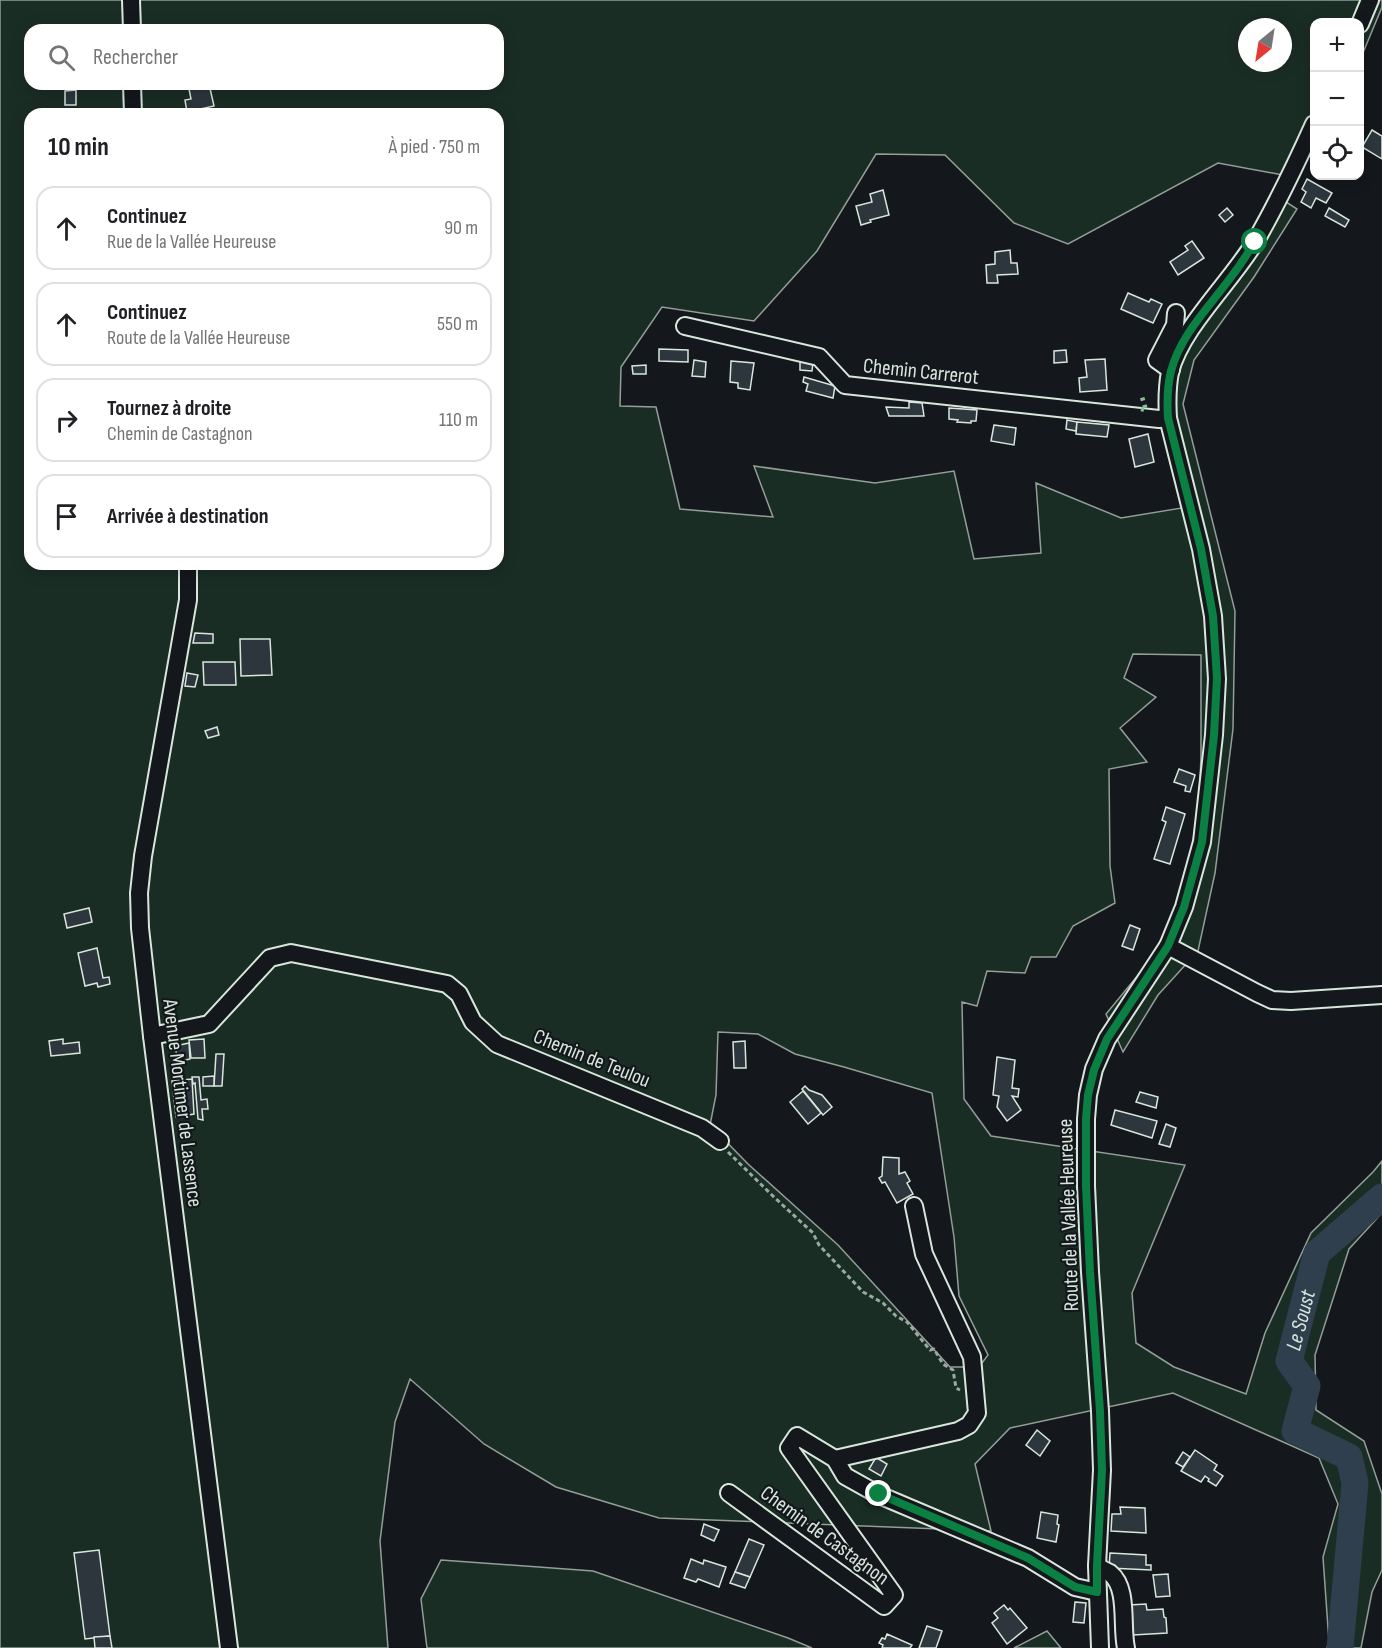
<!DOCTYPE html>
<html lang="fr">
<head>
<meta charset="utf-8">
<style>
	body { margin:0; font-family:"Sofia Sans Condensed",sans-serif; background:#f6f6f6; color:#202124 }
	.controls { position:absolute; right:18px; top:18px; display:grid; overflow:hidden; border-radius:12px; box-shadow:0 3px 15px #0003 }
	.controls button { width:54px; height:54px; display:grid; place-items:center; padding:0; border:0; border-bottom:2px solid #e0e0e0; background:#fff; color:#202124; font:30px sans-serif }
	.compass { position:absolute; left:1238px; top:18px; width:54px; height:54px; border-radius:50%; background:#fff; box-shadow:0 3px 15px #0003; rotate:210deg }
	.stop { position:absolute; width:18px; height:18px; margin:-14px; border:4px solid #0b8043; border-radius:50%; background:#fff }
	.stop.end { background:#0b8043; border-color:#fff; box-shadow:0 2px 6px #0008 }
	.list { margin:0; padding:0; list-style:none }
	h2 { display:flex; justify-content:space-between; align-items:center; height:78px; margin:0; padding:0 24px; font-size:26px }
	h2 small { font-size:20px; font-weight:400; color:#757577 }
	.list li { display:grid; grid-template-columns:39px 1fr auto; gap:18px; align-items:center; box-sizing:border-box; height:84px; margin:0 12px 12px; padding:0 12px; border:2px solid #e0e0e0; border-radius:18px }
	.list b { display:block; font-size:22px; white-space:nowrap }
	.list p { margin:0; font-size:20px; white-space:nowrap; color:#757577 }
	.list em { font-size:20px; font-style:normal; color:#757577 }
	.icon { flex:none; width:33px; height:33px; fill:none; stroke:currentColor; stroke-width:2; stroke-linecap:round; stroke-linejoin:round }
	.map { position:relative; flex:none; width:1382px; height:1648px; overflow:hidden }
	.search { position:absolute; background:#fff; box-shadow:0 3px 15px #0003; left:24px; top:24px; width:480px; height:66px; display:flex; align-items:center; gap:15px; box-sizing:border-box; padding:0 21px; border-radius:18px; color:#757577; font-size:22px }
	.panel { position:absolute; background:#fff; box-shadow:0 3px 15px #0003; left:24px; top:108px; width:480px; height:462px; border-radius:18px }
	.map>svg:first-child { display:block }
</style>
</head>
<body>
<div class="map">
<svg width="1382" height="1648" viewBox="0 0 1382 1648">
	<rect width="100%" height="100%" fill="#14181c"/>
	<g fill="#1a2d24" stroke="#939e99" stroke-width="1.5" fill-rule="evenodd">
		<path d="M0,0h1382v7l-22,53v-38h-46v123l-28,57 11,7 -43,68 -60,83 -11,44 52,207 -2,118 -18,144 -17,78 -40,44 -35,57 -17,-38 51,-62 16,-33 16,-54 10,-59 2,-50v-101l-68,-1 -9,24 32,19 -36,31 27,34 -38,7 1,97 5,37 -42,23 -17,31h-25l-6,16 -38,-2 -10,35 -15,-4 2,97 27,37 194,29 -53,128 4,50 38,24 72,27 19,-61 46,-100 62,-61 9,-11v52l-33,36 -34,106 1,55 48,31 18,53v76l-10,22 -11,56h-34l2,-6 -6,-85 15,-53 -19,-46 -146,-65 -163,35 -35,36 16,67 -332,-13 -103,-31 -72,-43 -74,-65 -15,43 -15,119 8,107h-388zM1247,27h36v36h-36zM30,30h468v54h-468zM30,114h468v450h-468zM876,154l69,1 69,68 54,21 150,-81 65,12 -28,55 -95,165 22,113 -61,10 -85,-35 5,70 -67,6 -20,-88 -79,12 -121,-17 19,51 -93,-8 -24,-102 -36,-1 1,-39 41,-60 92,14 63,-70zM718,1032l40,2 37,20 49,13 88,26 22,144 5,59 29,59 -9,12h-29l-112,-122 -90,-81 -38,-39 6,-30z"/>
		<polygon points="441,1560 593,1571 788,1638 812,1648 427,1648 421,1599"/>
		<polygon points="1047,1631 1061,1648 1014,1648"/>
	</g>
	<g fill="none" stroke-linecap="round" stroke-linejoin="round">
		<path stroke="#2f3f4d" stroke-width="27" id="s1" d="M1340,1648l15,-165 -6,-26 -54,-26 12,-45 -18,-25 28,-108 65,-56"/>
	</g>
	<g fill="#2c363c" stroke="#d8e6dc" stroke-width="1.5">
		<polygon points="188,84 209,84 214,106 187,112 185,100 191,99"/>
		<polygon points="76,90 76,105 65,105 65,91"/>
		<polygon points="1372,130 1382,136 1382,159 1362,147"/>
		<polygon points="1307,179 1332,193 1326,203 1316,198 1311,208 1301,202 1306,192 1302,189"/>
		<polygon points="883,190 889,215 870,220 871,222 861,225 856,206 872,202 870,194"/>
		<polygon points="1227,208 1233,215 1225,222 1219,215"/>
		<polygon points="1329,208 1349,220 1345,227 1325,216"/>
		<polygon points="1192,241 1204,258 1178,275 1170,262 1188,250 1185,246"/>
		<polygon points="1010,250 1011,263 1017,263 1018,274 997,275 998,283 987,283 986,265 995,264 995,252"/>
		<polygon points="1128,293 1149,302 1151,299 1162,304 1153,323 1121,309"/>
		<polygon points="659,349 688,350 688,362 659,361"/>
		<polygon points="1066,350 1067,362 1054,363 1054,351"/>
		<polygon points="1105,359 1107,390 1080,392 1079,378 1087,377 1085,360"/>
		<polygon points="694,360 706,362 705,377 692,376"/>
		<polygon points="800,360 813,362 812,371 800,370"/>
		<polygon points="731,361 754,363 750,390 738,388 738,383 730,382"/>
		<polygon points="646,365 646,374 633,374 632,366"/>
		<polygon points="804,377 835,386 833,398 806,391 808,384 803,382"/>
		<polygon points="909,402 922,403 924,416 889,416 886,407 909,408"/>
		<polygon points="949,408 977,410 976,421 971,421 971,423 957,422 958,420 949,419"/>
		<polygon points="1067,420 1077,422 1076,431 1066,429"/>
		<polygon points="1077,422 1109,425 1107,437 1076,434"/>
		<polygon points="994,425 1016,428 1014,445 991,441"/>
		<polygon points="1148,434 1154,462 1135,467 1129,439"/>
		<polygon points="195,633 213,634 213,643 193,643"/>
		<polygon points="240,639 270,639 272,675 241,676"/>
		<polygon points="203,662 235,662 236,685 204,685"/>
		<polygon points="187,673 198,675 195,687 185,686"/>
		<polygon points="217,727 219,735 208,738 205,731"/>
		<polygon points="1179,769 1195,775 1190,792 1185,791 1186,786 1174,782"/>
		<polygon points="1166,807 1185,814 1170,864 1154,859 1166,822 1162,820"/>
		<polygon points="89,908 92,922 67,928 64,914"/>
		<polygon points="1130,925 1140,929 1133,950 1122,946"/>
		<polygon points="97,948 103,978 109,977 110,984 98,987 97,983 85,986 78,953"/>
		<polygon points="63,1039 63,1044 79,1042 80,1053 51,1056 49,1041"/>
		<polygon points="204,1039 205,1058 191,1058 189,1040"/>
		<polygon points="745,1041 746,1068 734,1068 733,1042"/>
		<polygon points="189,1043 190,1059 178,1062 175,1046"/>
		<polygon points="216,1054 224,1054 222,1086 214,1086"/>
		<polygon points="997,1057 1015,1060 1012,1088 1019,1089 1018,1097 1012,1096 1021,1110 1007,1121 997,1107 999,1096 993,1095"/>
		<polygon points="214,1076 214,1086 203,1086 203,1077"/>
		<polygon points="192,1077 199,1077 201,1100 207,1099 208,1109 202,1109 203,1120 198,1119 195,1083 193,1084"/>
		<polygon points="192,1079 194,1114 176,1117 172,1081"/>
		<polygon points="805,1086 809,1090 822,1095 832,1107 823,1115 802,1089"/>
		<polygon points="803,1091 821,1113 808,1124 790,1102"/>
		<polygon points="1140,1092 1158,1097 1156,1108 1136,1102"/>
		<polygon points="1115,1110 1157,1121 1152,1138 1111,1125"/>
		<polygon points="1166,1124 1176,1128 1170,1147 1159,1144"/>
		<polygon points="883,1157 899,1158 899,1174 905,1172 910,1181 907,1183 913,1194 897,1203 885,1182 882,1183 879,1178 882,1176"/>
		<polygon points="1037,1430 1050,1441 1040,1456 1026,1445"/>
		<polygon points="1195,1450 1217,1465 1214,1470 1223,1476 1216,1486 1208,1481 1209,1479 1205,1476 1201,1482 1181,1471"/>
		<polygon points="1183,1452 1190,1457 1183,1467 1176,1463"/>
		<polygon points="877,1458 887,1464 881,1476 869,1469 875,1459"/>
		<polygon points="1120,1507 1145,1508 1146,1533 1111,1531 1112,1514 1121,1514"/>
		<polygon points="1041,1512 1058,1515 1057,1524 1059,1525 1056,1542 1037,1538"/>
		<polygon points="704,1524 719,1530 714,1541 701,1535"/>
		<polygon points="749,1539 764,1545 750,1577 735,1572"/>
		<polygon points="99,1550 110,1636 85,1639 74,1553"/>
		<polygon points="1110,1553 1146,1555 1146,1565 1151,1565 1151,1570 1109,1568"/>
		<polygon points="691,1559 703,1564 704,1560 726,1567 719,1587 698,1579 696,1582 684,1578"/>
		<polygon points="735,1572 750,1577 745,1588 730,1583"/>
		<polygon points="1168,1574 1170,1596 1156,1597 1153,1575"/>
		<polygon points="1075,1602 1086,1603 1084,1623 1073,1622"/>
		<polygon points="1146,1604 1147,1610 1163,1609 1164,1617 1166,1618 1167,1633 1133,1635 1129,1605"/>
		<polygon points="1004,1605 1008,1610 1010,1608 1027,1628 1007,1644 992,1623 998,1618 994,1613"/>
		<polygon points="927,1626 942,1631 936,1648 919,1648"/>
		<polygon points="887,1634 912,1645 910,1648 882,1648 883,1645 879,1643 882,1638 885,1639"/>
		<polygon points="110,1636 112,1648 95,1648 94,1637"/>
	</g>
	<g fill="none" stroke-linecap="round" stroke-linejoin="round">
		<g stroke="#d8e6dc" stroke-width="20">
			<g id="minor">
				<polyline points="131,0 132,30"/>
				<polyline points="1360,24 1370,0"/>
				<polyline points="132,84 133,114"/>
				<polyline points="685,326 819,357 845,385 1159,419 1168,418"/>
				<polyline points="1171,370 1157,360 1175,325 1176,313"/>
				<polyline points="188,564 188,600 143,856 139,893 140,928 152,1036 229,1648"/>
				<polyline points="1168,946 1257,993 1272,1000 1291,1001 1382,995"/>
				<polyline points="152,1036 209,1024 270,958 291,953 447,984 459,994 473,1022 497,1044 702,1128 720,1141"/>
				<polyline points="835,1459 958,1431 969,1425 977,1413 972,1357 924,1254 914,1206"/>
				<polyline points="729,1493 884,1606 894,1595 789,1448 797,1436 835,1459 845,1476 879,1495 1028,1558 1075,1587 1097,1592"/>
				<path d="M1097,1566c4,3 9,5 13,7 19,15 11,53 16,75"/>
				<path d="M1100,1648l-3,-82 5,-96 -2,-59 -10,-139 -4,-86v-67l2,-24 6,-26 13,-30 61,-93 16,-39 18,-65 12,-107 3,-56 -4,-63 -12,-67 -33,-131c-1,-16 -1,-30 2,-46 11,-44 61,-90 85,-130 22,-38 41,-78 59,-118"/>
			</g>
		</g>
		<polyline stroke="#9da8a2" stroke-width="3" stroke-dasharray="4.5 3" stroke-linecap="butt" points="728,1152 775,1198 813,1233 819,1245 863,1292 883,1303 896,1316 907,1322 930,1350 934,1349 943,1364 953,1370 956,1388 960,1390"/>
		<use href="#minor" stroke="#14181c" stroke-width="16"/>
		<polyline stroke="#8ac095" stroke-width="4.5" stroke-dasharray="3 4.5" stroke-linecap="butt" points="1141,409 1146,410 1142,397"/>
	</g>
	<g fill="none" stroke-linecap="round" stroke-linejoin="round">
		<path stroke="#0b8043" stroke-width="8" d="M879,1494l149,64 47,29 22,5v-26l5,-96 -2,-59 -10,-139 -4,-86v-67l2,-24 6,-25 13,-31 61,-93 16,-39 18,-65 12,-107 3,-57 -4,-62 -12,-67 -33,-131c-1,-16 -1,-31 3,-47 10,-38 41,-67 63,-98 8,-10 14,-21 21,-31"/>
	</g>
	<g text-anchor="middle" stroke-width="4.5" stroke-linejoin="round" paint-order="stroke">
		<g font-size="21" fill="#d8e6dc" stroke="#14181c">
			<text transform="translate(921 371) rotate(6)" y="7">Chemin Carrerot</text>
			<text transform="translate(592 1058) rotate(22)" y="7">Chemin de Teulou</text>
			<text transform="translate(183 1103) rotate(83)" y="7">Avenue Mortimer de Lassence</text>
			<text transform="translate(1068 1215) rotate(-92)" y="7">Route de la Vallée Heureuse</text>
			<text transform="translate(825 1535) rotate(36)" y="7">Chemin de Castagnon</text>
		</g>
		<g font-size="22" font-style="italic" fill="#d8e6dc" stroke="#14181c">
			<text dy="8" stroke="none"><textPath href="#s1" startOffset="372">Le Soust</textPath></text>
		</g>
	</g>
</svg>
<div class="controls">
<button>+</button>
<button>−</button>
<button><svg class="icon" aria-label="locate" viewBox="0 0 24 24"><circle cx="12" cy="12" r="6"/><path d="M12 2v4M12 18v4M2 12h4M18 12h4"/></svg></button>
</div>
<svg class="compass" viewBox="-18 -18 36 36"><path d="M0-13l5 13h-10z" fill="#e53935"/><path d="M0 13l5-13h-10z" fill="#757577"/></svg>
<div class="stop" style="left:1255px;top:242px"></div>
<div class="stop end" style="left:879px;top:1494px"></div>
<div class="search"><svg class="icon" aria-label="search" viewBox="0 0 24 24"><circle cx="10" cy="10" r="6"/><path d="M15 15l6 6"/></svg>Rechercher</div>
<section class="panel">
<h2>10 min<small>À pied · 750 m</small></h2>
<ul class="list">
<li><svg class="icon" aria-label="ahead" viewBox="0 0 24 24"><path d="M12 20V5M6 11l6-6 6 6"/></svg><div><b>Continuez</b><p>Rue de la Vallée Heureuse</p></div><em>90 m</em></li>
<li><svg class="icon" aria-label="ahead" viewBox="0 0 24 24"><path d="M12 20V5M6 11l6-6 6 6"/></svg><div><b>Continuez</b><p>Route de la Vallée Heureuse</p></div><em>550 m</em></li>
<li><svg class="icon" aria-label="right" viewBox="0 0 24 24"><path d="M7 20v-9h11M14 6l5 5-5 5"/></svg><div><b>Tournez à droite</b><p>Chemin de Castagnon</p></div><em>110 m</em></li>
<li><svg class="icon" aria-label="arrive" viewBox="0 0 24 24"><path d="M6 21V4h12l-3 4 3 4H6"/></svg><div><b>Arrivée à destination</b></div></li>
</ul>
</section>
</div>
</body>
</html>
